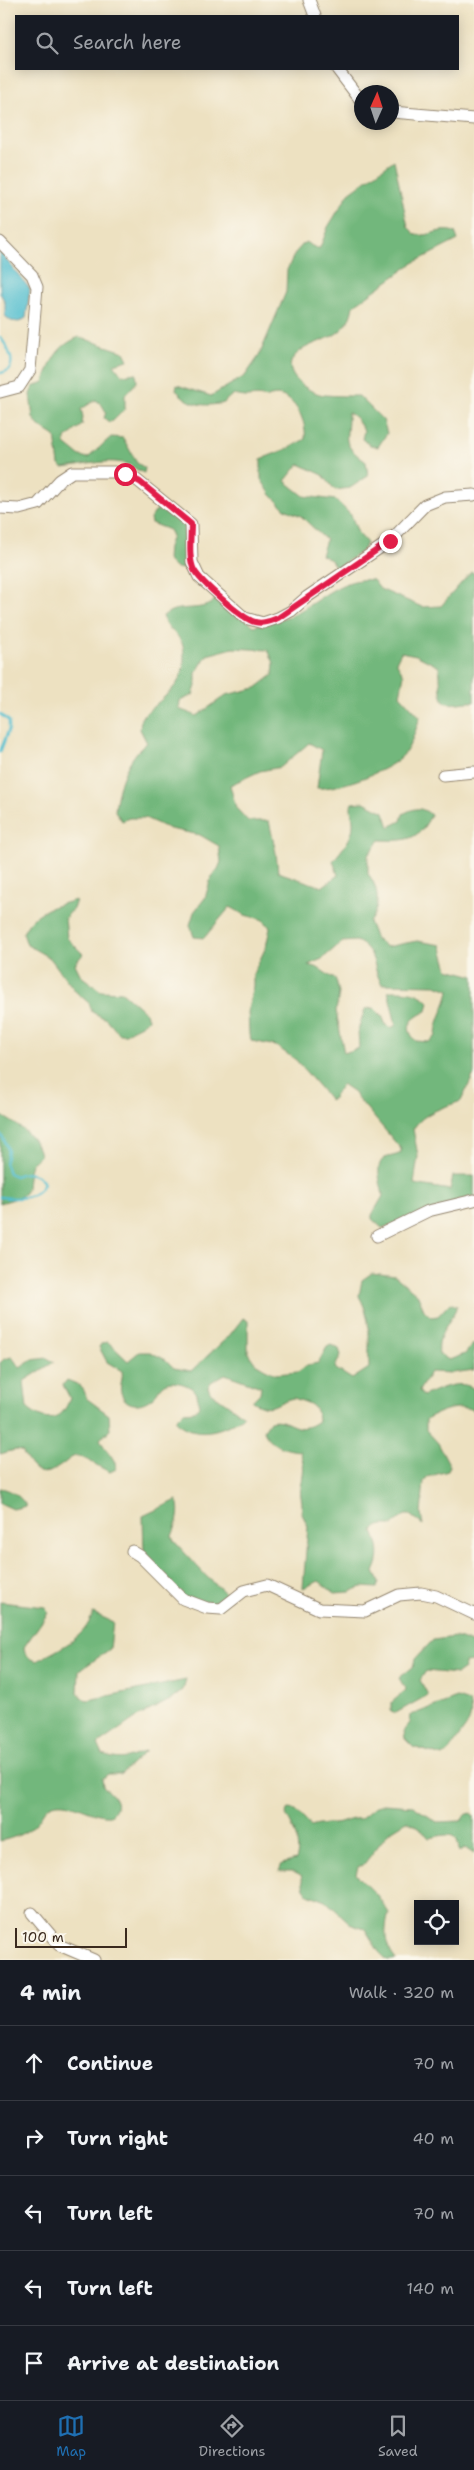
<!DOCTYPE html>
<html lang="en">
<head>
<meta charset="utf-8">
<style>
	body { margin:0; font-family:"Shantell Sans",sans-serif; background:#20242c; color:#f1f3f6 }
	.controls { position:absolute; right:15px; bottom:15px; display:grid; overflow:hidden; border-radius:0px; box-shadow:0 2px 12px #0003 }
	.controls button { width:45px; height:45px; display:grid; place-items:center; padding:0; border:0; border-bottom:1px solid #363941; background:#171b24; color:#f1f3f6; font:25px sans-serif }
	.compass { position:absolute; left:354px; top:85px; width:45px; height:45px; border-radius:50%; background:#171b24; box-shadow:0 2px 12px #0003; rotate:3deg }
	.scale { position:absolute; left:15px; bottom:12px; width:112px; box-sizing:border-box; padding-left:5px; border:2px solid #3b2a1e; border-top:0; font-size:14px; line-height:18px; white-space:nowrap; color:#3b2a1e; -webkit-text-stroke:4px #fbf7ec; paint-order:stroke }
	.stop { position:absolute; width:15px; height:15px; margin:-11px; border:4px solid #e11d48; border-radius:50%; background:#fff }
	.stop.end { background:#e11d48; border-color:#fff; box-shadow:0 1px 5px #0008 }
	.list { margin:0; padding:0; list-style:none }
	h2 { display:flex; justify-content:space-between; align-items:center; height:65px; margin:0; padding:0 20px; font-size:21px }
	h2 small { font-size:16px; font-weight:400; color:#9ea1a6 }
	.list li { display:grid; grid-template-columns:32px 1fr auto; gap:15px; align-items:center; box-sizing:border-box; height:75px; padding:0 20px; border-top:1px solid #363941 }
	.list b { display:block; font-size:19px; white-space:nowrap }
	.list em { font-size:16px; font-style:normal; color:#9ea1a6 }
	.icon { flex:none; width:28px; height:28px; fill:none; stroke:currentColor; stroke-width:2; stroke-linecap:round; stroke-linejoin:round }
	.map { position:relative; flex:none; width:474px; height:1960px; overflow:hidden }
	.search { position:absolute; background:#171b24; box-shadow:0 2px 12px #0003; left:15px; right:15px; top:15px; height:55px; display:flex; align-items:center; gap:12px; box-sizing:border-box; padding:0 18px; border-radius:0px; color:#9ea1a6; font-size:19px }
	.sheet { height:440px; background:#171b24 }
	nav { display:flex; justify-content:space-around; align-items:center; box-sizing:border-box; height:70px; border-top:1px solid #363941; background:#171b24; font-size:14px; color:#9ea1a6 }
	nav a { display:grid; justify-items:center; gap:2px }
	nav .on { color:#1f6fb2 }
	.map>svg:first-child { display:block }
</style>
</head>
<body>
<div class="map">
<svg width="474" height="1960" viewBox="0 0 474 1960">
	<rect width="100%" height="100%" fill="#fbf7ec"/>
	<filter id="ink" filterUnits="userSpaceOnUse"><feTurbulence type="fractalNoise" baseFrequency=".02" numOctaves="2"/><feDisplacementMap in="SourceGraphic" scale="10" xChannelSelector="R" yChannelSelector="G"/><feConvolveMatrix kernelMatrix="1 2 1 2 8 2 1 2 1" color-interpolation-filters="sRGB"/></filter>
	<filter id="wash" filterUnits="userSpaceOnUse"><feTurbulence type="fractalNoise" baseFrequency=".0096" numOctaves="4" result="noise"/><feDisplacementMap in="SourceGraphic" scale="20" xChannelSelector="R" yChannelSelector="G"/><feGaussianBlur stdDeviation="1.12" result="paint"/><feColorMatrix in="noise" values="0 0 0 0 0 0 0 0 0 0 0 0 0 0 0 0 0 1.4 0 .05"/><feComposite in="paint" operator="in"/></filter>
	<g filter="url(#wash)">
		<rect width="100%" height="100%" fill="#ede1c1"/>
		<g fill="#72b77b" stroke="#56704c" fill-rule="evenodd">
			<path d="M394,160l14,67 8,8c17,2 21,-8 39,-3l3,8 -45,23 -60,43c-6,39 -42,30 -59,51 -14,17 16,37 31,38 11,1 23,1 34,1l24,24 4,13 -9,14 -8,-2 -8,-6 2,-8 -8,-13 -8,-6c1,29 -10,29 18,50l2,14 -18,12 -15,2 -12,-15 -24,-11 -14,17 19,15 32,4 15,15 7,18 9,10 -6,9 -25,16 -5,-8 -10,-5 5,-15 -25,-24 -16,-7 -14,-14 -10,-16v-20l28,-11 16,-9c3,-20 -16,-54 -39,-41 -9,-3 -12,-1 -20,-1 -13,-1 -13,-5 -22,6 -20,4 -34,3 -48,-13l1,-5 34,11 34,-20 14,-20 27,-64 1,-22 8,-17 10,-11 11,6h4l8,-21 21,-34z"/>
			<path d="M79,337l45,15 4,8 -14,4 8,11 14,-2 1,9 -12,13v14l-12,12 -4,1 -5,-4 2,-6 -4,-7 -6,-5 -15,9 2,8 -1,8 -17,14v5l15,12 8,2 23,-21 12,1 14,25 8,5 -1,5c-6,-2 -9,-5 -14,-8 -20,-8 -47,1 -67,3l-4,-3 -4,-29 -16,-10 -6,-8 -3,-24 3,-7 11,-5c8,-23 12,-35 35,-45z"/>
			<polygon points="161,504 188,528 189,549 186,570 174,567 167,560 168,547 172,536 169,530 151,523 150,519"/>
			<path d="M471,572l3,1v129c-11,-1 -21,4 -30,0 -5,-12 -3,-22 -5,-35l-23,-12 -15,-3 -5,10 8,13 -4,20 20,22c-4,12 -8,26 -15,36 -12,17 -68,37 -88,35l5,-38 -13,-7 -28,24 -21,4 -30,14 6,23 12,13h21l7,32 2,19 44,15 16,-12 -5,-14c9,-12 21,-23 20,-39 0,-8 -4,-12 -1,-19l12,-1 20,10 5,15 12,-6 2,-7c11,-6 18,-8 28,1 -13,26 -24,26 -51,25l-12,15v19c11,13 13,34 1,48l7,17 10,8 31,-6 24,4 7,24 26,7v98l-13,27c-19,7 -37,11 -48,28l5,27 -4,28 36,6 3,-14h21v20l-92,32 -10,-9v-4l11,-19c-1,-9 -10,-32 2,-38 5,-2 11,-2 16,-5v-4l-50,-59 -9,-6 -11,17 -35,-41 -20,-14 -24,-5 -3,-6 -1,-25 5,-24v-12l13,-27 4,-19c-7,-12 -13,-9 -25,-13 -5,-2 -10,-6 -15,-8l-26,31 -10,-1 -4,-12 4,-13 11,-14 6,-20 7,-9 3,-7 -2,-16 -19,-11 -30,-6 -25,-11h-16l-7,3 -7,-10c2,-23 12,-54 32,-68l-7,-14 1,-11c18,-19 43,-30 43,-58 0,-7 0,-13 -3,-19 -6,-10 -16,-13 -18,-25 3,-2 7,-5 11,-6 14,-4 35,2 43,-14l37,30c13,-4 29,-6 42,-13 25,-13 47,-37 77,-33l7,9 42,18 19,-1zM233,648l35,2 6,13 -1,12 -17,13 -30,7 -29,21 -18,-7 1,-8 13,-6 3,-9v-13l11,-18zM356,941c21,8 16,28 26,43l54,1 13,5c-2,16 -13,29 -13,46l-7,6 -13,-1c-14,-15 -4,-23 11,-30l2,-9c-12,-12 -25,-11 -41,-11l8,34 -5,3 -5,-3 -4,-9 -8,-8 -9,1 -7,21 1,18 -15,5 -8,-42 3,-18 -3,-13 -18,-12 -10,-3 14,-6 20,-17z"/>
			<path d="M76,900l-3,9 -8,9 2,20 16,16 -8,10 6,12 20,15 21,1 24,21 2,6c-6,8 -15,8 -22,15h-7l-13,-15 -14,-7 -3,-9 -13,-11 -26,-34 -23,-13 -4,-12c11,-23 31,-27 53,-33z"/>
			<path d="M0,1115c15,8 38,22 40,41l-9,8c-9,28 7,29 -31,39z"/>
			<path d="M372,1273l23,3 22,18 7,16 7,7 7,-1 12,-13 7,3c-6,16 -21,28 -18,48l10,6 16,-6 9,-11v27l-22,3 -22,-1 -11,19 4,5c14,-6 37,-18 51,-7v21c-16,-6 -34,1 -48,9v11l12,13 12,23 -2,5 -21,6 -3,4 -3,33 2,11 -13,-10h-5l-13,10c-9,0 -15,-1 -19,7 7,15 8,26 1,40l5,10 -2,6 -16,-1 -11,5 -16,1 -15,-12 -16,7 5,-62 -7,-14c3,-12 -2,-15 0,-24 2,-18 5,-18 -1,-37 -13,-1 -33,-6 -36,-21l6,-9c20,-5 25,17 48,0 -1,-18 -9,-17 -24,-23 -19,3 -20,16 -42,3l8,-8 1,-6 -36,-13 -14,8 -3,5 2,5 34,24c-20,15 -49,24 -69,4l8,-8 12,-1 4,-5c-1,-3 -1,-8 -2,-12 -4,-9 -26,-16 -34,-9 -4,3 -6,9 -10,12 -9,8 -23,11 -30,0 -6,-10 1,-17 -1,-26l-15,-9 -8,-15 3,-4 6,-1 20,19 11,-9h11l16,8 8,8 17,3 38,-35 14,-18 5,3v32l7,10 10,6 11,5 22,-2 9,-7 11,-2 9,-16 4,-2 8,4 2,6 -6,12 1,2 16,10 17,-11c-1,-28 4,-47 -10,-72l3,-16z"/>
			<path d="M12,1357l8,11 12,-8 15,-2 7,4 -30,19 3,27c19,17 35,14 43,-10l-7,-13 4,-5c10,4 18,6 19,18l23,17 1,15 -10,9c4,11 16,18 16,30l-6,3c-8,-3 -28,-17 -35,-16 -4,1 -9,6 -12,8 -21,16 -30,9 -41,-13l-7,-1 -15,4v-91l4,-4z"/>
			<path d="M0,1488c10,1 22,9 26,18l-13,3 -13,-6z"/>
			<path d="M177,1500c4,13 0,24 -5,36l2,5 33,36 24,21 -10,8 -37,-9 -40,-44 -1,-37z"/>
			<path d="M0,1602l45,5 3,6 -24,34c1,9 4,11 13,14 23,-13 48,-22 56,-48l20,9 -3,27 -31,22 -1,21 3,6 7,2 98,-20 -3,10 -11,9 -35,18 -39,27 5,11c18,7 27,3 43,-4l-25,23h-13l-6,5 1,7c10,9 20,17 8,29 -19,2 -40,-17 -58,-11 -9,3 -13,17 -21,23 -7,7 -22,12 -32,14z"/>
			<polygon points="455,1637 474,1644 474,1662 464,1663 464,1669 457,1674 426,1671 420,1680 428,1695 396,1713 391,1711 391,1703 406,1690 399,1678 413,1667 415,1659 433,1640"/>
			<path d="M457,1698l12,4c5,19 -2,22 -11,36 -5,7 -8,13 -15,18l-30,-9 -8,-8 -1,-9 6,-7 1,-8z"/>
			<path d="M383,1804l30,2 24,16 24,-1 4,-6 6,-2 3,3v38l-9,-6 -6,4c0,-23 -14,-17 -30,-14l-9,-10 -13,-7 -18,11 -25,32 -6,3 -2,7 21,21 12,18c-5,18 -5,32 7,47h-9l-8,-8 -14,-23 -13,-4 -26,-24 -18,-7 -4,-6 -3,-13 -8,-4h-14l3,-7 14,-4c5,-11 -2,-35 -10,-44l3,-7 7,1 15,17c12,-4 18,-2 29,-4 7,-2 12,-5 20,-4l16,-13z"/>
		</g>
		<polygon fill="#54bfcf" stroke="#487476" points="0,252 30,289 26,318 19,322 11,321 5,316 5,302 0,293"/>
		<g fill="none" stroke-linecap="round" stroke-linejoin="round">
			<g stroke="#54bfcf" stroke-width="2.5">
				<path d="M0,337c8,10 21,33 0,36"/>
				<polyline points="0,714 9,721 9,729 0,752"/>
				<path d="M0,1134c8,11 10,16 5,29l4,10 6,3c10,-5 25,-3 29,8 -9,16 -28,15 -44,13"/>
			</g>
		</g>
	</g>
	<g filter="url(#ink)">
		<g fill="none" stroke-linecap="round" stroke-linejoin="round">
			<g stroke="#948670" stroke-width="13">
				<g id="minor">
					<polyline points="309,0 315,16"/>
					<polyline points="337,69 362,102"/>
					<polyline points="392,112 474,119"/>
					<polyline points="0,242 32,275 37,287 30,370 19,387 0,392"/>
					<polyline points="0,508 19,509 38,504 60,480 72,472 114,472 133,477 191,524 192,562 199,577 245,618 263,623 278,618 291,611 307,597 390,541 425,505 445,497 474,495"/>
					<polyline points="443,775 474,772"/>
					<polyline points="377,1236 428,1211 474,1200"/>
					<polyline points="132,1551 140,1556 183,1599 207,1608 221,1609 244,1591 267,1585 319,1609 365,1611 399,1595 421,1593 436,1596 474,1614"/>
					<polyline points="32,1913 59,1945 94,1960"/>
				</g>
			</g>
			<use href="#minor" stroke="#fff" stroke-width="11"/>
		</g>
	</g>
	<g fill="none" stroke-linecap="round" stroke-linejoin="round" filter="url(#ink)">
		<path stroke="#e11d48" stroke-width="6" d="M125,474l15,8 51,42c0,13 -3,34 3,46 7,12 48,49 61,52 8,2 15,-1 23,-4l112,-77"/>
	</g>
</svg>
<div class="controls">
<button><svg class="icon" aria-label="locate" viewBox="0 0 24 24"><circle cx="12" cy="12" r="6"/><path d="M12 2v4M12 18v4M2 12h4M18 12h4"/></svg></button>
</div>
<svg class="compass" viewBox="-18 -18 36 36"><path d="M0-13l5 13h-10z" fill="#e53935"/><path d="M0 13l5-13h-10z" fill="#9ea1a6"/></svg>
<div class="scale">100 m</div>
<div class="stop" style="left:125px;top:474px"></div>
<div class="stop end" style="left:390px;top:541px"></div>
<div class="search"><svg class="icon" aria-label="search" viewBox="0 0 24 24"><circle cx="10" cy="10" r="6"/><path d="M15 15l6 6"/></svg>Search here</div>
</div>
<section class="sheet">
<h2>4 min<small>Walk · 320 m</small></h2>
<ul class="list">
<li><svg class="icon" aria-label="ahead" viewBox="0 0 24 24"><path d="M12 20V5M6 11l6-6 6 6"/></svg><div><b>Continue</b></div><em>70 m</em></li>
<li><svg class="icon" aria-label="right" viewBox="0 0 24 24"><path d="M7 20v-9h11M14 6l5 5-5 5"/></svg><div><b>Turn right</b></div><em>40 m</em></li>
<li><svg class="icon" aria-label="left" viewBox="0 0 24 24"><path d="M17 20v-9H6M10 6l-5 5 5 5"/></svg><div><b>Turn left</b></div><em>70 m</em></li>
<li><svg class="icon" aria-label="left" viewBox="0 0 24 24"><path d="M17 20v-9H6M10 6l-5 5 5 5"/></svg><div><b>Turn left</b></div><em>140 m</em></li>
<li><svg class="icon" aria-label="arrive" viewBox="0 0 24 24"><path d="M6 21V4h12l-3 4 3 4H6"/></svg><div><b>Arrive at destination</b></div></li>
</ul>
</section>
<nav>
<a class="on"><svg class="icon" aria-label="map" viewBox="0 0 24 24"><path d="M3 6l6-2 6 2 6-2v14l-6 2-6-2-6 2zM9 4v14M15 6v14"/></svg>Map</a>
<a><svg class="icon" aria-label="directions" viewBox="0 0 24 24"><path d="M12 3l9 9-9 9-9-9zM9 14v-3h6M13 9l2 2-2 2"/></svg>Directions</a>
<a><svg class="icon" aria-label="saved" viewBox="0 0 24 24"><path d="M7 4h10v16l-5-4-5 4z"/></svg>Saved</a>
</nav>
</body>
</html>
